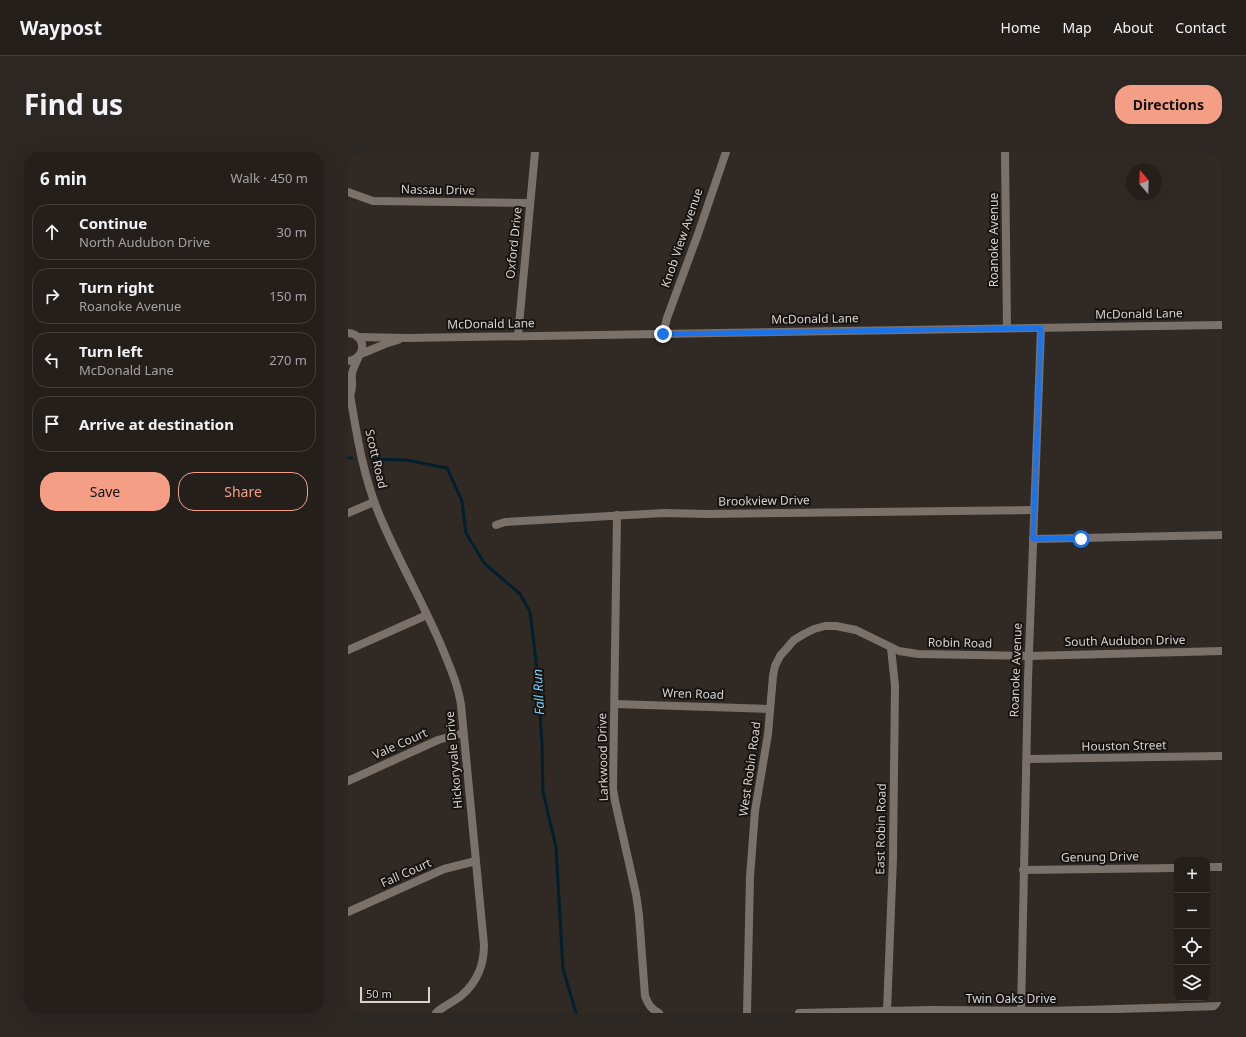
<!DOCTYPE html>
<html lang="en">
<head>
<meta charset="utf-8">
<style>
	body { margin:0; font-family:"Noto Sans",sans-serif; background:#2d2724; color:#f1f3f6 }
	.controls { position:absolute; right:12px; bottom:12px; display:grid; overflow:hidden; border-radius:8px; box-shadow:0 4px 16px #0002 }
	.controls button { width:36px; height:36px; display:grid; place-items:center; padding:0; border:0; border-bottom:1px solid #423d3a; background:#251f1b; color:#f1f3f6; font:20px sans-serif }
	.compass { position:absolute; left:778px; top:12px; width:36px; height:36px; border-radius:50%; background:#251f1b; box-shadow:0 4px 16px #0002; rotate:341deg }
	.scale { position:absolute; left:12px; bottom:10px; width:70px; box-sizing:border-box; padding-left:4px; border:2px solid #d7d2cf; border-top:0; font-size:11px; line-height:14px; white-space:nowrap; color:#d7d2cf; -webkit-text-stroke:3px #161311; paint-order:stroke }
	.stop { position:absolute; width:12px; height:12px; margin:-9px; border:3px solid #1a73e8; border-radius:50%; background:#fff }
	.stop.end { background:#1a73e8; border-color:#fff; box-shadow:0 1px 4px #0008 }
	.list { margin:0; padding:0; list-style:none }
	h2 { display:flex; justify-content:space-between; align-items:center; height:52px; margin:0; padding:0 16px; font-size:17px }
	h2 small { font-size:13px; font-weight:400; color:#a3a2a3 }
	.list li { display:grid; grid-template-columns:26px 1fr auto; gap:12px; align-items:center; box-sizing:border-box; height:56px; margin:0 8px 8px; padding:0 8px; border:1px solid #423d3a; border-radius:16px }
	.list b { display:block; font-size:15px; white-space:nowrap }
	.list p { margin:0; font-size:13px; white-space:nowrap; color:#a3a2a3 }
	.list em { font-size:13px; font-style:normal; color:#a3a2a3 }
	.actions { display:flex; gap:8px; padding:12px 16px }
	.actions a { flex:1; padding:9px 0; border:1px solid #f49e86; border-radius:16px; text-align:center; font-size:14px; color:#f49e86 }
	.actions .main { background:#f49e86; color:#111 }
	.icon { flex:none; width:22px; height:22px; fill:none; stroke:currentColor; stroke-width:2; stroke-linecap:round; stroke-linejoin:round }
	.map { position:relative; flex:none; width:874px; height:861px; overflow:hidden; border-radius:16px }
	header { display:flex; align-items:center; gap:24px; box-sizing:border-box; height:56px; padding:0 20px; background:#251f1b; border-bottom:1px solid #423d3a }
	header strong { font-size:19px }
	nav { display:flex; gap:22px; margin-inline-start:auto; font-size:14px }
	.intro { display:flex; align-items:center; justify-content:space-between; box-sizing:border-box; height:96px; padding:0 24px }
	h1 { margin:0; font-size:28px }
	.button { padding:10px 18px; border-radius:16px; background:#f49e86; color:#111; font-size:14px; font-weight:700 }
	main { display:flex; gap:24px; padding:0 24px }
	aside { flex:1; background:#251f1b; border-radius:16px; box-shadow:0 4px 16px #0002 }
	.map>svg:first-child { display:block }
</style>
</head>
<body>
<header>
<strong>Waypost</strong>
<nav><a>Home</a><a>Map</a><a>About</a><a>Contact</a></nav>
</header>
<div class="intro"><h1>Find us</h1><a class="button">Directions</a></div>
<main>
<aside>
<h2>6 min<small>Walk · 450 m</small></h2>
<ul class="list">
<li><svg class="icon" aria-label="ahead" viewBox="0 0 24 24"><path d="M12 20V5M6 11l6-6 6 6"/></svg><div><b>Continue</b><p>North Audubon Drive</p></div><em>30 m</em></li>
<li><svg class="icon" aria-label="right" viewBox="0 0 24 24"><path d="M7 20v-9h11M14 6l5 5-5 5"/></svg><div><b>Turn right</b><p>Roanoke Avenue</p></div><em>150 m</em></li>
<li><svg class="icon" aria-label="left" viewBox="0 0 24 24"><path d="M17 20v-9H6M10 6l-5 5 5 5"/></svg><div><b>Turn left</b><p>McDonald Lane</p></div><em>270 m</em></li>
<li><svg class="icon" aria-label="arrive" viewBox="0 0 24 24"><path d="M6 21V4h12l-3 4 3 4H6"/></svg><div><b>Arrive at destination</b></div></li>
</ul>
<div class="actions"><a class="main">Save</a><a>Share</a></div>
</aside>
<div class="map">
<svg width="874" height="861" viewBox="0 0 874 861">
	<rect width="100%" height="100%" fill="#312924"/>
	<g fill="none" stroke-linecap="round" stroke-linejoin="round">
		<g stroke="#00202d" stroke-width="3">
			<polyline points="0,306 4,306"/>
			<polyline points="26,307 58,308 99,316 114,349 118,381 136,411 172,442 182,460 189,517 194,591 195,640 208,695 215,817 228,861"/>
		</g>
		<g stroke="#7a716b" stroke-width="8">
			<polyline points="657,0 659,176"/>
			<polyline points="0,40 25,49 182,51"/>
			<path d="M0,181c19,1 19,26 0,28"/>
			<polyline points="315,182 319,166 350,82 378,0"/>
			<polyline points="170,184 187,0"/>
			<polyline points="10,185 60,186 874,173"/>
			<polyline points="13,202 37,192 50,188"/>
			<path d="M10,206c-2,5 -5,10 -6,16 -1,7 2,13 -2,20 7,43 14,87 32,127 18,42 41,82 59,124 8,20 17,39 20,60l23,240c0,20 -7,37 -22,50 -8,7 -19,11 -26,18"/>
			<polyline points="0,361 26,350"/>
			<path d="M269,363l-4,274 2,12 21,93 3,21 6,81c3,8 6,13 14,17"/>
			<polyline points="148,373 157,370 316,361 360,362 686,358"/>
			<polyline points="685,387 874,383"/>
			<polyline points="0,498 79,463"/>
			<polyline points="267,552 422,557"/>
			<polyline points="679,607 874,604"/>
			<polyline points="0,629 90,588 115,581"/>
			<polyline points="859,715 874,715"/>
			<polyline points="675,718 829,716"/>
			<polyline points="0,760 96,717 128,709"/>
			<polyline points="539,859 545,706 547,534 543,496"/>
			<polyline points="399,861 402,725 407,659 420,582 425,524 427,514 432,504 446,488 456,482 466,477 477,474 488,474 508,478 551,499 570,502 681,504 874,499"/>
			<polyline points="451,861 583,858 699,859 874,854"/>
			<polyline points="673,861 680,527 693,176"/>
		</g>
	</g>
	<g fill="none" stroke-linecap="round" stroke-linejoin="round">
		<polyline stroke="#1a73e8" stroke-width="5" points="315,182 693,176 685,387 711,386 733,387"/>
	</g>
	<g text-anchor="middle" stroke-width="4" stroke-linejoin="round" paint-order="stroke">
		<g font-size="12" fill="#d7d2cf" stroke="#161311">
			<text transform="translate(90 38) rotate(1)" y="4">Nassau Drive</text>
			<text transform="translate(334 86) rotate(-71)" y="4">Knob View Avenue</text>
			<text transform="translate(646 88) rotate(-90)" y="4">Roanoke Avenue</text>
			<text transform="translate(166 91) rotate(-84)" y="4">Oxford Drive</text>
			<text transform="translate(791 162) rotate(-1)" y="4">McDonald Lane</text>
			<text transform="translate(467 167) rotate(-1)" y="4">McDonald Lane</text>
			<text transform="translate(143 172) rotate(-1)" y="4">McDonald Lane</text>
			<text transform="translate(28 307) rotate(77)" y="4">Scott Road</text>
			<text transform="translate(416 349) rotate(-1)" y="4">Brookview Drive</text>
			<text transform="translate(777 489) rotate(-1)" y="4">South Audubon Drive</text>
			<text transform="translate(612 491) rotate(1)" y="4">Robin Road</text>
			<text transform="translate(668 518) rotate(-88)" y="4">Roanoke Avenue</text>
			<text transform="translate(345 542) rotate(2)" y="4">Wren Road</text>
			<text transform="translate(52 592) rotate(-24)" y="4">Vale Court</text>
			<text transform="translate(776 594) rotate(-1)" y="4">Houston Street</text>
			<text transform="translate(255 605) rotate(-91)" y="4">Larkwood Drive</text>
			<text transform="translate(106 608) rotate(-95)" y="4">Hickoryvale Drive</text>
			<text transform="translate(402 617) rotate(-82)" y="4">West Robin Road</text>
			<text transform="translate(533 677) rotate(-89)" y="4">East Robin Road</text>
			<text transform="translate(752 705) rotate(-1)" y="4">Genung Drive</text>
			<text transform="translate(58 721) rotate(-24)" y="4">Fall Court</text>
			<text x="663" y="851">Twin Oaks Drive</text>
		</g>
		<g font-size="13" font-style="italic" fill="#73d0f8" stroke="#161311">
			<text transform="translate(190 540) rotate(-93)" y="5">Fall Run</text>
		</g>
	</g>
</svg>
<div class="controls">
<button>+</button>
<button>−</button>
<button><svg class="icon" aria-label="locate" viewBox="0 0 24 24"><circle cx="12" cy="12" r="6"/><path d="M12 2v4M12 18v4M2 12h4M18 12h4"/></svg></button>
<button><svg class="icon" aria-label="layers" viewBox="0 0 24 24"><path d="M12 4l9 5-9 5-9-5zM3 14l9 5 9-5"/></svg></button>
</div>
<svg class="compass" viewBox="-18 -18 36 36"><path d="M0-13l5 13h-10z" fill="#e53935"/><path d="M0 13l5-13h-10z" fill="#a3a2a3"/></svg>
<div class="scale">50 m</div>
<div class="stop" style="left:733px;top:387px"></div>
<div class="stop end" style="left:315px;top:182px"></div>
</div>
</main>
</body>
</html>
